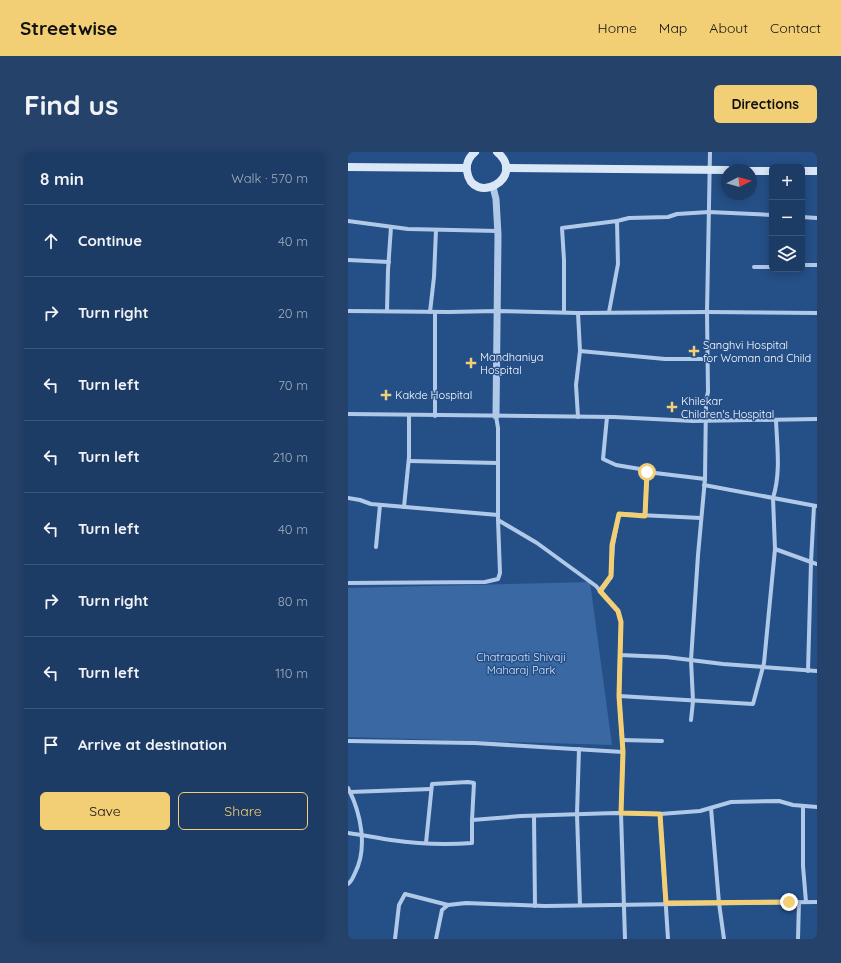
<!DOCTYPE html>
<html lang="en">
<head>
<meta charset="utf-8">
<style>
	body { margin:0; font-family:Quicksand,sans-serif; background:#25426b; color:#f1f3f6 }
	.controls { position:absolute; right:12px; top:12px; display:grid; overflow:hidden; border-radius:6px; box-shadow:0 2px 10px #0003 }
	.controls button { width:36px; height:36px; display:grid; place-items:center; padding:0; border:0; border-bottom:1px solid #3a5579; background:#1c3b65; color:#f1f3f6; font:20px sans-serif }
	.compass { position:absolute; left:373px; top:12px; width:36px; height:36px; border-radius:50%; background:#1c3b65; box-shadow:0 2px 10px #0003; rotate:84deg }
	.stop { position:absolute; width:12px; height:12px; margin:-9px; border:3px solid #f2cf74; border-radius:50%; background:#fff }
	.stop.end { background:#f2cf74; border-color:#fff; box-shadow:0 1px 4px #0008 }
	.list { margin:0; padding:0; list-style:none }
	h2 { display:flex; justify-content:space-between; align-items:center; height:52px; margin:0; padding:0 16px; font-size:17px }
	h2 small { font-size:13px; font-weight:400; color:#a0adbf }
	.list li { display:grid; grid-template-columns:26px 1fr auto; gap:12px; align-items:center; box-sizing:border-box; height:72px; padding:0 16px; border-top:1px solid #3a5579 }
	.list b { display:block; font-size:15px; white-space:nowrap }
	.list em { font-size:13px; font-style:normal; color:#a0adbf }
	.actions { display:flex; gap:8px; padding:12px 16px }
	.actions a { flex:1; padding:9px 0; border:1px solid #f2cf74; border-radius:6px; text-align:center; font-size:14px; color:#f2cf74 }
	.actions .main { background:#f2cf74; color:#111 }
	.icon { flex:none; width:22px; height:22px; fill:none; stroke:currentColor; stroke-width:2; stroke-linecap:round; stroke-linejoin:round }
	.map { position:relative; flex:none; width:469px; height:787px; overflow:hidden; border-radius:6px }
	header { display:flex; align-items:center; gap:24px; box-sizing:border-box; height:56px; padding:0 20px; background:#f2cf74; color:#111 }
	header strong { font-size:19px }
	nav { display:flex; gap:22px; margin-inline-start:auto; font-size:14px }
	.intro { display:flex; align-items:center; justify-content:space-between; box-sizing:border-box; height:96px; padding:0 24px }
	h1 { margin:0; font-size:28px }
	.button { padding:10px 18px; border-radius:6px; background:#f2cf74; color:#111; font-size:14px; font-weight:700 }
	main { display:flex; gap:24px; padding:0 24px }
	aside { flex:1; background:#1c3b65; border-radius:6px; box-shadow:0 2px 10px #0003 }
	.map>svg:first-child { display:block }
</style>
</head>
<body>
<header>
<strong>Streetwise</strong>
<nav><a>Home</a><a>Map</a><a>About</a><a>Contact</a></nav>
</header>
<div class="intro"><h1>Find us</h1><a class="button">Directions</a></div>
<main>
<aside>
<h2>8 min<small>Walk · 570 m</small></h2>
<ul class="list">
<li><svg class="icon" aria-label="ahead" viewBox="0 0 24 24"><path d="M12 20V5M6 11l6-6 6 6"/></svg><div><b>Continue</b></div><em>40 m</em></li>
<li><svg class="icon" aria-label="right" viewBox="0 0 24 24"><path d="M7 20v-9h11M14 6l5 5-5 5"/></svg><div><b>Turn right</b></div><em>20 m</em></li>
<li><svg class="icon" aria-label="left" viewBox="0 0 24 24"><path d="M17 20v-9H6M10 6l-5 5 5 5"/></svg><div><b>Turn left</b></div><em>70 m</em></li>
<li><svg class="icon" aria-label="left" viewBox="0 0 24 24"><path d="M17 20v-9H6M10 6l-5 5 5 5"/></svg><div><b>Turn left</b></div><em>210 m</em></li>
<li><svg class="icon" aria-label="left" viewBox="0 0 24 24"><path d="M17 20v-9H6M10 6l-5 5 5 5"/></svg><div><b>Turn left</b></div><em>40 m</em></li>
<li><svg class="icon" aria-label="right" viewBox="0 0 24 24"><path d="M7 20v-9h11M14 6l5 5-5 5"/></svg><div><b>Turn right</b></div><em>80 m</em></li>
<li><svg class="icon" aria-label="left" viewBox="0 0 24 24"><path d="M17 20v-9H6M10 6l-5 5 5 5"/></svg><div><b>Turn left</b></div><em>110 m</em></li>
<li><svg class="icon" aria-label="arrive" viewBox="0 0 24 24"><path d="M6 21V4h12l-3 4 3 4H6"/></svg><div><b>Arrive at destination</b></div></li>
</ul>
<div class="actions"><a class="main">Save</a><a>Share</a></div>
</aside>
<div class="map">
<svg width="469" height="787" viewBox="0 0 469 787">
	<rect width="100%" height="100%" fill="#254f87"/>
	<polygon fill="#3968a3" points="242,430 264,593 0,585 0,436"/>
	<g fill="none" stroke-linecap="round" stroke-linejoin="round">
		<g stroke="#b0c9e9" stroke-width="4">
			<polyline points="454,65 469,66"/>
			<polyline points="0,69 60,77 150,79"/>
			<polyline points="269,69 281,66 320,65 329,62 361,60 424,63"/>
			<polyline points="0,108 41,110"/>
			<polyline points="454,113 469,113"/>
			<polyline points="406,115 424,115"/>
			<polyline points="0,159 101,160 148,159 230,161 359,160 469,161"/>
			<polyline points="39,159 40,118 43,75"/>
			<polyline points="82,160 86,125 88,78"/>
			<polyline points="216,160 216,108 214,76 269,69 270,112 261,160"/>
			<polyline points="230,161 232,199 228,233 230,265"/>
			<polyline points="232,199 317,207 360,207"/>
			<polyline points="0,262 266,265 345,269 469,267"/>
			<polyline points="87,264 87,160"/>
			<polyline points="148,264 150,276 150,368 189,391 248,434 270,459 273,470 272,503 318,505 375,512 469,519"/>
			<polyline points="259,265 255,307 268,313 292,317 299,320 357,327"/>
			<path d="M428,268c1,26 5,53 -3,78l2,51 36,13 3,-56"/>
			<polyline points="61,309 150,311"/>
			<polyline points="356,333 468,354"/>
			<polyline points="0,346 12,348 23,352 150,363"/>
			<polyline points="56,355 61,305 61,263"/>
			<polyline points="297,364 299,320"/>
			<polyline points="28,395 32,353"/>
			<polyline points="0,431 137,430 150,427 152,421 150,368"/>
			<polyline points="253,439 263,425 265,393 271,362 353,366"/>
			<polyline points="272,503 271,544 275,600 273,661 277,787"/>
			<polyline points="460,519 463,410 469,412"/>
			<polyline points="271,544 405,552 416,511 427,397"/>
			<polyline points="343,568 345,549 343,508 350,403 357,327 358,249 360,240 359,160 362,0"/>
			<polyline points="274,588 314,589"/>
			<polyline points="0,589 127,591 275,600"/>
			<polyline points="231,597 229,662 232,753"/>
			<path d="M0,636c13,25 20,60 7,85 -2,4 -3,8 -7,11"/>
			<polyline points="2,640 83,637"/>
			<polyline points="455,654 455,714 458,750"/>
			<polyline points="363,656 371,751 376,787"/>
			<polyline points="312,662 320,787"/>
			<polyline points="186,664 187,754"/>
			<path d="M0,681c15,2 29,5 43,7 27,4 55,5 81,3v-23l49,-4 94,-3 45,1 40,-3 31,-9 48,-1 14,4 24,2"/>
			<polyline points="78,691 84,632 120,630 126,631 124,668"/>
			<polyline points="47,787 51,753 57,742 100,753"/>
			<polyline points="88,787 94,758 100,753 118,751 197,754 469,750"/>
			<polyline points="450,787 451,750"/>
		</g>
		<polyline stroke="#b0c9e9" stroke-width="7" points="145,35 148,47 150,83 148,264"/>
		<g stroke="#dae7f7" stroke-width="8">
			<path d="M127,0c-6,5 -9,11 -8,19 5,36 61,7 30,-19"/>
			<polyline points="0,15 118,16"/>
			<polyline points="158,16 379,18"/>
			<polyline points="403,19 424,19"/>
			<polyline points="454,19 469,19"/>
		</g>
	</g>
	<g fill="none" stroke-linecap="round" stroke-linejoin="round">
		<polyline stroke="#f2cf74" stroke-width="5" points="299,320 297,364 271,362 264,393 263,424 252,439 270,459 273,470 271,544 275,600 273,661 312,662 318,751 441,750"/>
	</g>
	<g fill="#f2cf74" stroke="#254f87" stroke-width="1.5">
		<path d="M344 193h4v4h4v4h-4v4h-4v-4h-4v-4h4z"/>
		<path d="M121 205h4v4h4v4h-4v4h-4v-4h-4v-4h4z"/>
		<path d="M36 237h4v4h4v4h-4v4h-4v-4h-4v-4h4z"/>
		<path d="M322 249h4v4h4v4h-4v4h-4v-4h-4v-4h4z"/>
	</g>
	<g text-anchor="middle" stroke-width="3" stroke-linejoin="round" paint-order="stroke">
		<g font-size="11" fill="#fff" stroke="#254f87" text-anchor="start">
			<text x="355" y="197">Sanghvi Hospital<tspan x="355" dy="13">for Woman and Child</tspan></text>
			<text x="132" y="209">Mandhaniya<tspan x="132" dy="13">Hospital</tspan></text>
			<text x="47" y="247">Kakde Hospital</text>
			<text x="333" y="253">Khilekar<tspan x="333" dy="13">Children's Hospital</tspan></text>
		</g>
		<g font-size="11" fill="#d4e3f7" stroke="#254f87">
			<text x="173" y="509">Chatrapati Shivaji<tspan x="173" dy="13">Maharaj Park</tspan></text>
		</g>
	</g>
</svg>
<div class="controls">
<button>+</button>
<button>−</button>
<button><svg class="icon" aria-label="layers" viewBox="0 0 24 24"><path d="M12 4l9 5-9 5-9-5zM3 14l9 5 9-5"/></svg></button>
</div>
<svg class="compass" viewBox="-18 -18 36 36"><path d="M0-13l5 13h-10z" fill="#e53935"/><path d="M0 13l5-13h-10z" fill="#a0adbf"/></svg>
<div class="stop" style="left:299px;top:320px"></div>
<div class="stop end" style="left:441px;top:750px"></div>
</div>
</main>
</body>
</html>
